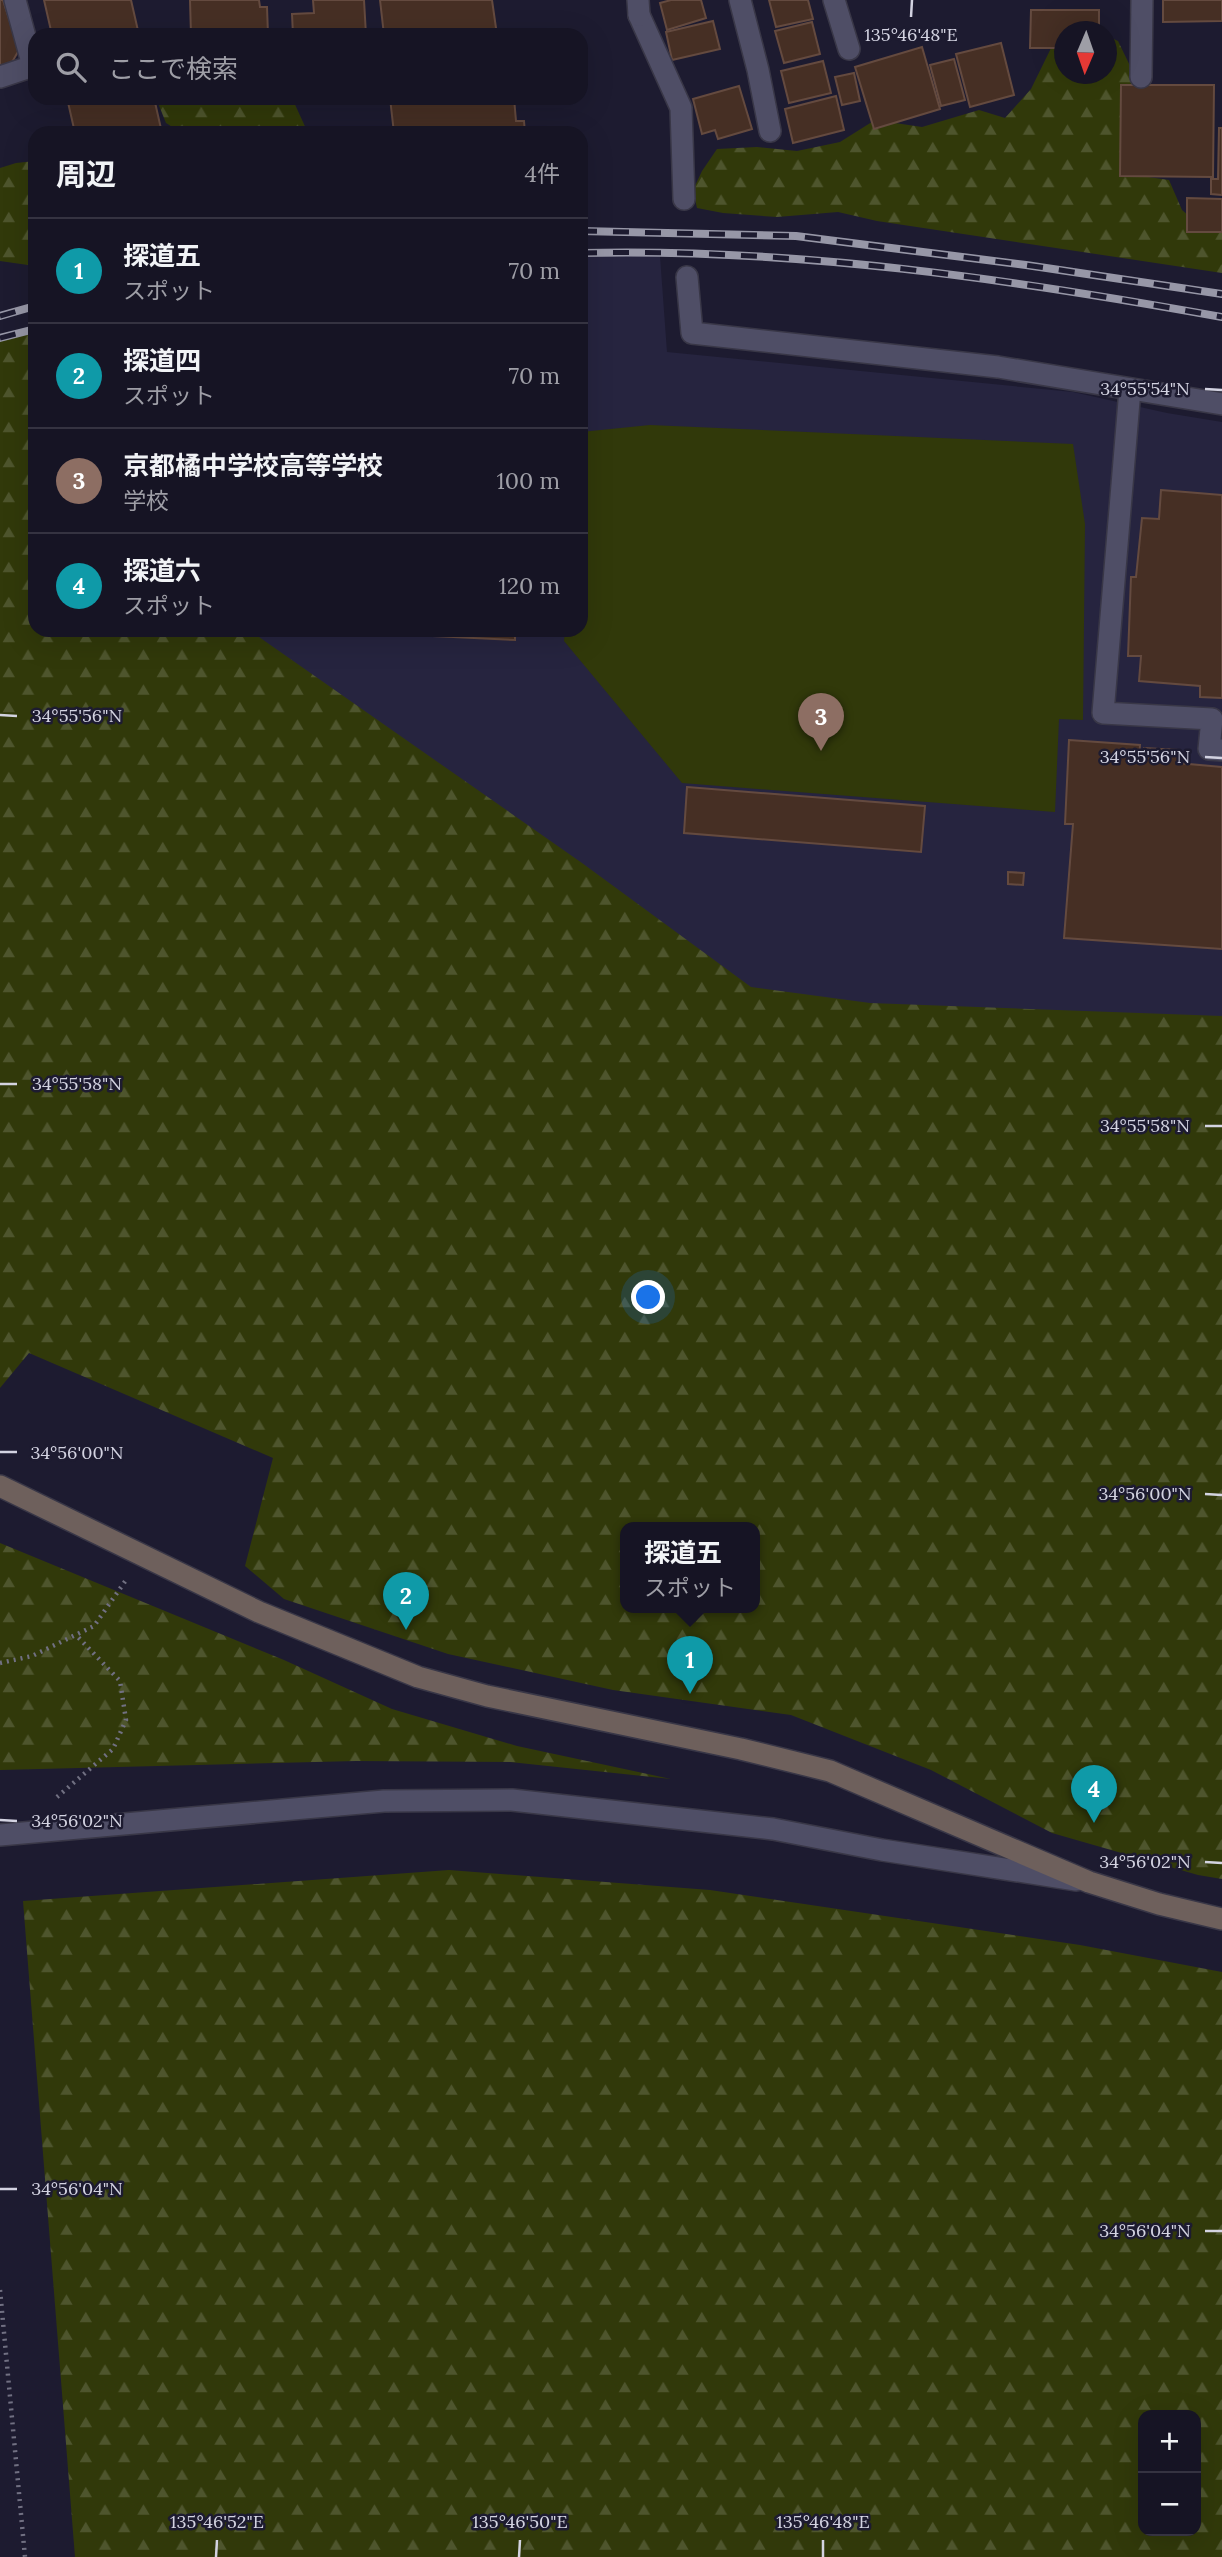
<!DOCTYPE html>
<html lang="ja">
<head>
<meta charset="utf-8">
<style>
	body { margin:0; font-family:Lora,"Noto Sans JP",serif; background:#232131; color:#f1f3f6 }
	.controls { position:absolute; right:21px; bottom:21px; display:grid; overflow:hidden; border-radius:14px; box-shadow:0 7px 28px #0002 }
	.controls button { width:63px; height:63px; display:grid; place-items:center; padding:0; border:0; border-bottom:2px solid #353341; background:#161424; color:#f1f3f6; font:35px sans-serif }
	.compass { position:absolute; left:1054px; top:21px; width:63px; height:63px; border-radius:50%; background:#161424; box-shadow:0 7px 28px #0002; rotate:182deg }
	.you { position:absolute; left:649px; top:1298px; width:24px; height:24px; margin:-18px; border:5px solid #fff; border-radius:50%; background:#1a73e8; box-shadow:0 0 0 10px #1a73e833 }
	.badge { display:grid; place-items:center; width:46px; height:46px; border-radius:50%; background:#b45309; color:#fff; font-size:23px; font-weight:700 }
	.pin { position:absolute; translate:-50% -58px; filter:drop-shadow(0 2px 4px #0008) }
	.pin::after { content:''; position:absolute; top:37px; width:24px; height:21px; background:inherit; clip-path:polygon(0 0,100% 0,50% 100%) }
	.popup { position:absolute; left:620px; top:1522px; width:140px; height:91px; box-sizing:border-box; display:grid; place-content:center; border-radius:14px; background:#161424; filter:drop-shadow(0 2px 5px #0005); font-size:23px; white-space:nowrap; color:#9e9ea6 }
	.popup b { font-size:26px; color:#f1f3f6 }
	.popup::after { content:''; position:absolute; left:50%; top:100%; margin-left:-14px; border:14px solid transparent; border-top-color:#161424 }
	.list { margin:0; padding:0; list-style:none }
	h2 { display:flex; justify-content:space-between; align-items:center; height:91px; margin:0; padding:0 28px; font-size:30px }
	h2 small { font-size:23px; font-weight:400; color:#9e9ea6 }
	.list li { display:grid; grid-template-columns:46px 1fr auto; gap:21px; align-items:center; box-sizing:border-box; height:105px; padding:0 28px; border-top:2px solid #353341 }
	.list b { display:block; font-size:26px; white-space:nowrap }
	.list p { margin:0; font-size:23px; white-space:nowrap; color:#9e9ea6 }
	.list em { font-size:23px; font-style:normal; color:#9e9ea6 }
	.icon { flex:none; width:38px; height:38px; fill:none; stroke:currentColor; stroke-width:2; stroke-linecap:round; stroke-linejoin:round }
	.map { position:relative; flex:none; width:1222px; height:2557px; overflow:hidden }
	.search { position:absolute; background:#161424; box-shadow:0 7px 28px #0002; left:28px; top:28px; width:560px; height:77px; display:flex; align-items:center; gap:18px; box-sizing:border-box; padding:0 24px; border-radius:21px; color:#9e9ea6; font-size:26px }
	.panel { position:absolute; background:#161424; box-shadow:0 7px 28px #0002; left:28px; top:126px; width:560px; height:511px; border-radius:21px }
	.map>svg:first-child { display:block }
</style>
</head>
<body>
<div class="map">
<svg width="1222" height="2557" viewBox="0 0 1222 2557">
	<defs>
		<pattern id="forest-firs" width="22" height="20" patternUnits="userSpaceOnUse" patternTransform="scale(1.75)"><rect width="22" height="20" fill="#31390a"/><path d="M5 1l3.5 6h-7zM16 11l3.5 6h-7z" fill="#4e552d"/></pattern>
	</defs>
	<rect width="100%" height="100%" fill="#1d1b30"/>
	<polygon fill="#26243f" points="581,256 660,256 667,352 1073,392 1167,413 1222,422 1222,1022 876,1009 757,993 250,633 250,630 581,630"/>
	<polygon fill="#31390a" points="650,425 1073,444 1085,524 1083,720 1059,719 1055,812 682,783 564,641 565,630 581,630 581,432"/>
	<g fill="url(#forest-firs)" fill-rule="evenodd">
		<polygon points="1107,36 1118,41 1133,72 1120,173 1169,180 1182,210 1209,233 1222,228 1222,273 877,221 838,212 777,217 723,213 697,208 693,190 702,171 717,149 757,147 797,151 840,142 875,120 922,127 979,110 1005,118 1031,89 1055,40 1064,38 1064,74 1106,74"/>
		<polygon points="156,98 292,98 308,133 182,133 166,123"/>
		<polygon points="35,161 35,266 0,261 0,168 16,163"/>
		<path d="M35,328v302h214l333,233 169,124 119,16 352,13v863l-24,-4 -146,-42 -121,-63 -140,-55 -178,-25 -165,-36 -164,-55 -39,-33 28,-108 -244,-105 -29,35v-1051zM625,1528h130v80h-130z"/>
		<polygon points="0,1543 284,1660 392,1709 517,1746 671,1779 510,1762 356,1761 0,1770"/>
		<path d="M449,1870l261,20 370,55 142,27v585h-1147l-52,-656zM1196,2415v116h-53v-116z"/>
	</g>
	<g fill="#462f24" stroke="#644a3f" stroke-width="2">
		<polygon points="0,0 3,0 19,50 11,64 0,68"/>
		<polygon points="44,0 131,0 139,35 52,35"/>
		<polygon points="190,0 259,0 260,7 267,7 268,35 191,35"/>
		<polygon points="313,0 364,0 366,35 293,35 292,14 314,13"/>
		<polygon points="380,0 492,0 497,35 384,35"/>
		<polygon points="671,0 701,0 706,18 667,30 660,3"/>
		<polygon points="769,0 808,0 813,19 776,27"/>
		<polygon points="1163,0 1222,0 1222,21 1163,22"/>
		<polygon points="1031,10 1099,10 1099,32 1064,32 1064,48 1030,48"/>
		<polygon points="713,21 720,49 672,60 666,32"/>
		<polygon points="812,22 820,54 784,63 775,31"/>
		<polygon points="1001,43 1014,95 970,107 956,54"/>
		<polygon points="922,47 940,109 874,129 855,67"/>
		<polygon points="954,59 965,100 941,106 930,65"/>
		<polygon points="823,61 831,93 789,103 781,71"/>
		<polygon points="854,73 860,101 842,105 835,77"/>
		<polygon points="1121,85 1214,85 1213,177 1120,176"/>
		<polygon points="739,86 752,129 718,139 715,130 702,134 693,99"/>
		<polygon points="836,96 844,130 793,143 785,109"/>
		<polygon points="67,98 154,98 162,133 75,133"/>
		<polygon points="193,98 262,98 262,99 194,102"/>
		<polygon points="390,98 514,98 516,121 524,121 525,133 394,133"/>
		<polygon points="1219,128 1222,128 1222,195 1211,194 1211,179 1218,179"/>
		<polygon points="1187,198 1222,199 1222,232 1187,232"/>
		<polygon points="1161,490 1222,495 1222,698 1200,697 1200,686 1139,681 1141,656 1128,656 1131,577 1136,577 1142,518 1159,519"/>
		<polygon points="308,630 515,630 515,640"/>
		<polygon points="1069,740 1140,745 1139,760 1143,761 1144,748 1179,750 1178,763 1222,767 1222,949 1064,938 1073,824 1065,824"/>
		<polygon points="687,787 925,806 921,852 684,833"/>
		<polygon points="1008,872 1024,873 1023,885 1008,884"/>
	</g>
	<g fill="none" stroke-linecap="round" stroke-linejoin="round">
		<g stroke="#393747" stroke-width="24">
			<g id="lane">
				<polyline points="834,0 849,49"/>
				<polyline points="639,15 681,108 684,199"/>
				<polyline points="0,77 33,66 15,0"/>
				<polyline points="1141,77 1142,0"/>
				<polyline points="687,277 692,333 998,367 1222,404"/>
				<polyline points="1130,389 1103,713 1212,719 1209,749 1222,750"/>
				<polyline points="0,1835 384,1801 512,1800 773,1829 882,1850 1076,1880"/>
			</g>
		</g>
		<g stroke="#393747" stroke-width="24">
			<g id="street">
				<polyline points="638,0 639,15"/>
				<polyline points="740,0 758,70 770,131"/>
			</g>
		</g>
		<g stroke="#393747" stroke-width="24">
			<polyline id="secondary" points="0,1486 259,1612 418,1677 487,1696 741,1749 830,1771 1089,1882 1159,1904 1222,1919"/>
		</g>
		<g stroke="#717082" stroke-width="4.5" stroke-dasharray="2 5" stroke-linecap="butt">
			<polyline points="0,1663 32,1656 94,1626 126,1580"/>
			<polyline points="57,1797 113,1749 126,1720 120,1681 76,1635"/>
			<polyline points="0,2290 25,2557"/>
		</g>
		<use href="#lane" stroke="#4f4e66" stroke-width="21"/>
		<use href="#street" stroke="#4f4e66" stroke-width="21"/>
		<use href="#secondary" stroke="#6e605c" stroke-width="21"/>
		<g stroke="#9797a7" stroke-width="8">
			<g id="rail">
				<polyline points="581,231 796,236 1026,265 1222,294"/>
				<path d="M581,253c217,-5 428,26 641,64"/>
				<polyline points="0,316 35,306"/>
				<polyline points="0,338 35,329"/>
			</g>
		</g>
		<use href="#rail" stroke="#1d1b30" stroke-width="5" stroke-dasharray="16" stroke-linecap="butt"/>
	</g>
	<path fill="none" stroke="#d3d3e1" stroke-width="2.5" d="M911,17l1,-17M1205,389l17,1M0,715l17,1M1205,757l17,1M0,1084h17M1205,1126h17M0,1452h17M1205,1494l17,1M0,1820l17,1M1205,1862l17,1M0,2189h17M1205,2231h17M216,2557l1,-17M519,2557l1,-17M823,2557v-17"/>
	<g font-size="18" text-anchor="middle" fill="#d3d3e1" stroke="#1d1b30" stroke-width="5" stroke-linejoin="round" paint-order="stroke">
		<text x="911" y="41">135°46'48"E</text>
		<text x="1145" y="395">34°55'54"N</text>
		<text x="77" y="722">34°55'56"N</text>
		<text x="1145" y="763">34°55'56"N</text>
		<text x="77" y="1090">34°55'58"N</text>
		<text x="1145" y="1132">34°55'58"N</text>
		<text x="77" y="1459">34°56'00"N</text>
		<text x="1145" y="1500">34°56'00"N</text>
		<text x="77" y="1827">34°56'02"N</text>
		<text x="1145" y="1868">34°56'02"N</text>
		<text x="77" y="2195">34°56'04"N</text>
		<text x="1145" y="2237">34°56'04"N</text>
		<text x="217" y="2528">135°46'52"E</text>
		<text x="520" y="2528">135°46'50"E</text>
		<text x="823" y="2528">135°46'48"E</text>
	</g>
</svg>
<div class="controls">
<button>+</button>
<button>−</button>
</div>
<svg class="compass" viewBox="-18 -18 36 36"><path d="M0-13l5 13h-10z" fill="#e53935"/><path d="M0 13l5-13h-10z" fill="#9e9ea6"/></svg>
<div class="you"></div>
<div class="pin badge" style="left:690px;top:1694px;background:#0f9aa8">1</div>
<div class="popup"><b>探道五</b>スポット</div>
<div class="pin badge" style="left:406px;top:1630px;background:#0f9aa8">2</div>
<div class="pin badge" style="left:821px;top:751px;background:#8d6e63">3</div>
<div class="pin badge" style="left:1094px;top:1823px;background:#0f9aa8">4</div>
<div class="search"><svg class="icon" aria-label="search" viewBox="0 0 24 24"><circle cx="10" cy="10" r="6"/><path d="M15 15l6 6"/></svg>ここで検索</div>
<section class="panel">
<h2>周辺<small>4件</small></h2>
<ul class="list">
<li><span class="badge" style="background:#0f9aa8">1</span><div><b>探道五</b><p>スポット</p></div><em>70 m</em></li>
<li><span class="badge" style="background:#0f9aa8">2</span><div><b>探道四</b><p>スポット</p></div><em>70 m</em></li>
<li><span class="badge" style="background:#8d6e63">3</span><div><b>京都橘中学校高等学校</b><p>学校</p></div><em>100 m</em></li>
<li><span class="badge" style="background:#0f9aa8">4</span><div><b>探道六</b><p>スポット</p></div><em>120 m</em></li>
</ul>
</section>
</div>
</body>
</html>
